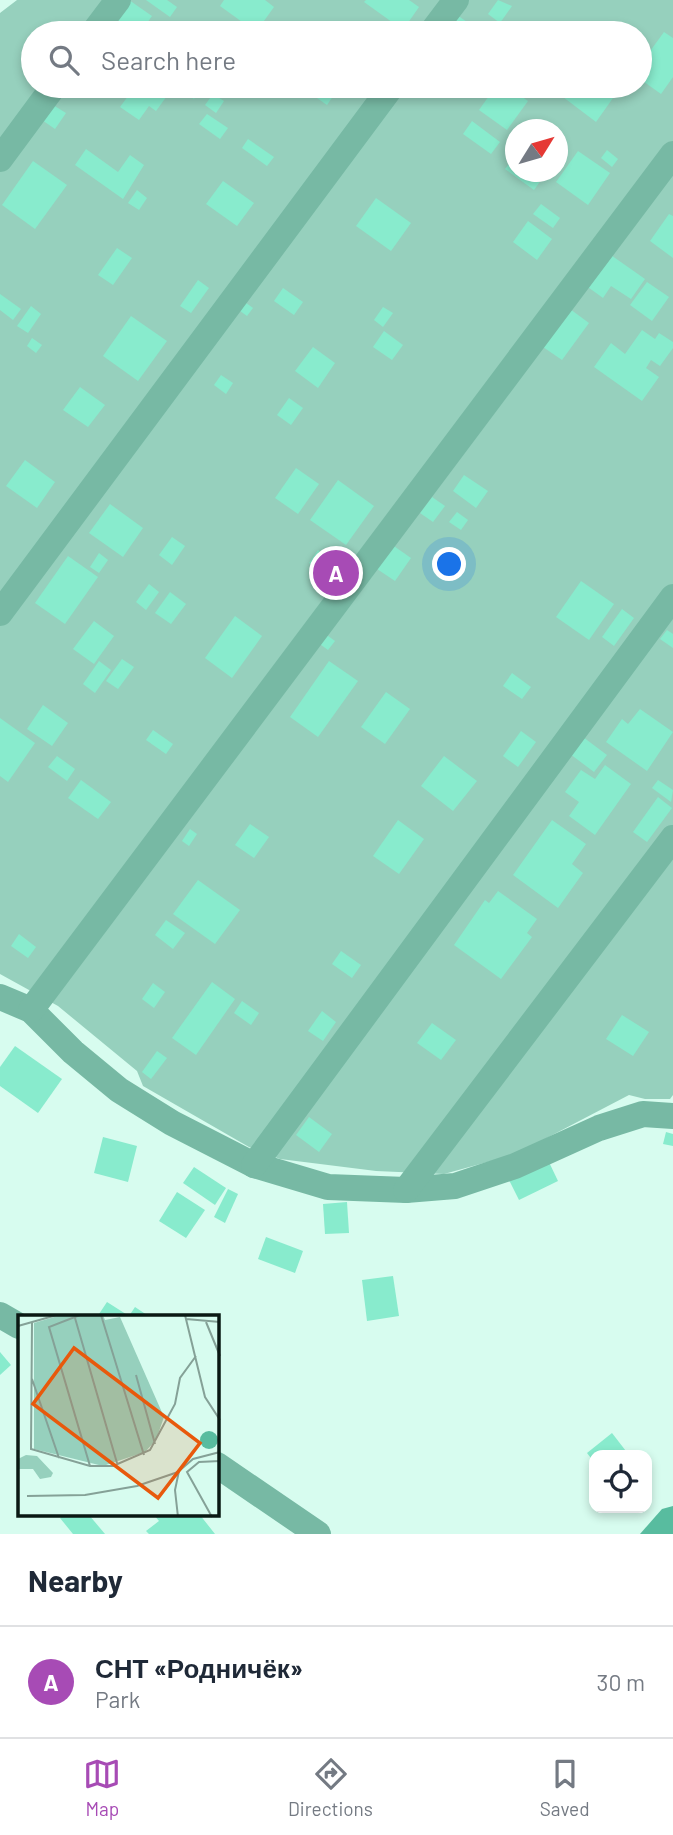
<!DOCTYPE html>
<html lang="en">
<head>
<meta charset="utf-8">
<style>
	body { margin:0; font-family:Barlow,sans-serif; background:#f6f6f7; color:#1f2937 }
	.controls { position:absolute; right:21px; bottom:21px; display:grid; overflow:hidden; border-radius:14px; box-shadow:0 4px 10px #0003 }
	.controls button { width:63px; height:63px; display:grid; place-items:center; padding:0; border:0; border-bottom:2px solid #e0e1e3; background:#fff; color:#1f2937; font:35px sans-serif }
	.compass { position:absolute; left:505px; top:119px; width:63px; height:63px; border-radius:50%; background:#fff; box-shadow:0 4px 10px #0003; rotate:53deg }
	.you { position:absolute; left:450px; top:565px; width:24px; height:24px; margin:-18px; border:5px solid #fff; border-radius:50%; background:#1a73e8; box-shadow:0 0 0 10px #1a73e833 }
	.badge { display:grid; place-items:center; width:46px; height:46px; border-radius:50%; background:#a74bb5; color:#fff; font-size:23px; font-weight:700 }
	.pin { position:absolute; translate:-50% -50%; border:4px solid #fff; box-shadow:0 2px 7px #0006 }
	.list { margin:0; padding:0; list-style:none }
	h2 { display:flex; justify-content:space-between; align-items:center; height:91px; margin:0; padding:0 28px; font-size:30px }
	h2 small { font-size:23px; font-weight:400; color:#747a83 }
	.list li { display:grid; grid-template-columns:46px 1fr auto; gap:21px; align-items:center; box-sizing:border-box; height:112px; padding:0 28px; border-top:2px solid #e0e1e3 }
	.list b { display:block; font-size:26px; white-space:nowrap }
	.list p { margin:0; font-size:23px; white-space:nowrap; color:#747a83 }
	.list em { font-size:23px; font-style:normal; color:#747a83 }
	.icon { flex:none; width:38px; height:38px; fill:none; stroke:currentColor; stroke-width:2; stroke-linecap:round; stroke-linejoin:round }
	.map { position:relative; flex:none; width:673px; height:1534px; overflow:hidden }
	.search { position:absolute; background:#fff; box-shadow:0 4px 10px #0003; left:21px; right:21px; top:21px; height:77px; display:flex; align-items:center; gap:18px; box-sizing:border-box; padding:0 24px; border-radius:38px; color:#747a83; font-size:26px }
	.sheet { height:203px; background:#fff }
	nav { display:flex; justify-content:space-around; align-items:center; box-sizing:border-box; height:98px; border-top:2px solid #e0e1e3; background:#fff; font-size:19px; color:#747a83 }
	nav a { display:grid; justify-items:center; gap:4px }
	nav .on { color:#a74bb5 }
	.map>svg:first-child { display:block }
</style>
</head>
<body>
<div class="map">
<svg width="673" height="1534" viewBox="0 0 673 1534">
	<rect width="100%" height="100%" fill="#d7fcef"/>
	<path fill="#96d0bd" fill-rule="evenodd" d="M17,0h656v1095l-3,4h-25l-16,-4 -113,59 -72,20 -68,-3 -96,-12 -31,-12 -106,-61 -6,-15 -79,-65 -58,-32v-961zM33,33h607v53h-607zM516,130h42v42h-42z"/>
	<polygon fill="#58bc9f" points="673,1506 673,1534 640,1534 662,1509"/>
	<g fill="#88ebcd">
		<polygon points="129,0 152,16 140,33 132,33 115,21"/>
		<polygon points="146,0 167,0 177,7 170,17"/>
		<polygon points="224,0 265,0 274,7 256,32 220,6"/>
		<polygon points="366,0 409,0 419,7 403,30 364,2"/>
		<polygon points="498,0 512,6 500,23 488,14"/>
		<polygon points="457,15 483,33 444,33"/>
		<polygon points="664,32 673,38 673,77 661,94 640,79 640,65"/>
		<polygon points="121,86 168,86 172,89 156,111 149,106 139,120 120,107 131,92"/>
		<polygon points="191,86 203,86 194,99 186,93"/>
		<polygon points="224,86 236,88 228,98 219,92"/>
		<polygon points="306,86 340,86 327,105 304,89"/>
		<polygon points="496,86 507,86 528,101 507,130 479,110"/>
		<polygon points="571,86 597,86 613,98 596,122 563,97"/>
		<polygon points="213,94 224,101 216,113 205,105"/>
		<polygon points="53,105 66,113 55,129 42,120"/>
		<polygon points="207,114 228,128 220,139 199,124"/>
		<polygon points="472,121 500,142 491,154 463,134"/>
		<polygon points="248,139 274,157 267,166 242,148"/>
		<polygon points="86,149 118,172 130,155 144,165 123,199 75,165"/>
		<polygon points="607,150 618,159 612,167 601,158"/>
		<polygon points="578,151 610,173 588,205 556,182"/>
		<polygon points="516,155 516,172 546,173 534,190 505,169"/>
		<polygon points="33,161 67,185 35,229 2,205"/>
		<polygon points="223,181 254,203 237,226 206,204"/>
		<polygon points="137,190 147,198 139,210 128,203"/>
		<polygon points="376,198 411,223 391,251 356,226"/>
		<polygon points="541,204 560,218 553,228 533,214"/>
		<polygon points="669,214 673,216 673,258 650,241"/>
		<polygon points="528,221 552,239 537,260 513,242"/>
		<polygon points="117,248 132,258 113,285 98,275"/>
		<polygon points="608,253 645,279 631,299 611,286 603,298 585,285"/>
		<polygon points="198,280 209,288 191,313 180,306"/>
		<polygon points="647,282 669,297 652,321 630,305"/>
		<polygon points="283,288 303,302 294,315 274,301"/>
		<polygon points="0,294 21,309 13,320 0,310"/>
		<polygon points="242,300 253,308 247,316 236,308"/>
		<polygon points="31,306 41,314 28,333 17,326"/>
		<polygon points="383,307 393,313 383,327 374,320"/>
		<polygon points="570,309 589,323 562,360 543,347"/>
		<polygon points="131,316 167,341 138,381 103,356"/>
		<polygon points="642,330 655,339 659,333 673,342 673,348 660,366 651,360 646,368 659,377 642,401 594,367 611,343 625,354"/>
		<polygon points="384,331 403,345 392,360 373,347"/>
		<polygon points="32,338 42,345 36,353 27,346"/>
		<polygon points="313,347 335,363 318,388 295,371"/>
		<polygon points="221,375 233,383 226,394 214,385"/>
		<polygon points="80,387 105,405 88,427 63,410"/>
		<polygon points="289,398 303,408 291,425 277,415"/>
		<polygon points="25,460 55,482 37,508 6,486"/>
		<polygon points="296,468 319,484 298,514 275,498"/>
		<polygon points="464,475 488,491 476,508 453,491"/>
		<polygon points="338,480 374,506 346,545 310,520"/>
		<polygon points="432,497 445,506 433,522 420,513"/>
		<polygon points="110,504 143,528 123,557 89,533"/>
		<polygon points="457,512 468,520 461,530 449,522"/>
		<polygon points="172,537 185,546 172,565 159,555"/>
		<polygon points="391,544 411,558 395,581 374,567"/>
		<polygon points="318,550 324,555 316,567 309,563"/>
		<polygon points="99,553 108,560 99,573 90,567"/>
		<polygon points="68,556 98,577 65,624 35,603"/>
		<polygon points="581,581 614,604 589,640 556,617"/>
		<polygon points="149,584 159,592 146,610 136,602"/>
		<polygon points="170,592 186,604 171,624 155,613"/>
		<polygon points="622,609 634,618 614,646 602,637"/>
		<polygon points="235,616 262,636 232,678 205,658"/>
		<polygon points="94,621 114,636 94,664 73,649"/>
		<polygon points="667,630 673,634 673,648 660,639"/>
		<polygon points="324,633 335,641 328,650 317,642"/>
		<polygon points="122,659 134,667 118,689 106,681"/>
		<polygon points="99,661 111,670 95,693 83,684"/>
		<polygon points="329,661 358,681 318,737 290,717"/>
		<polygon points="512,673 531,687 522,699 503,686"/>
		<polygon points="386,692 410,709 385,744 361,727"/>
		<polygon points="43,705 68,723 52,746 27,729"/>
		<polygon points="640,709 673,732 647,771 606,742 622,719 628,724"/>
		<polygon points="0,718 35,743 8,782 0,776"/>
		<polygon points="153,730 173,744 166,754 146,740"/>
		<polygon points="521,731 536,742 518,767 503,756"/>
		<polygon points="583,737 607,755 594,772 570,754"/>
		<polygon points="57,756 75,769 67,781 48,767"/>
		<polygon points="444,756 477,781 453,811 421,786"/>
		<polygon points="605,765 631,784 595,835 569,816 579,802 565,792 581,770 595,779"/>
		<polygon points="81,780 111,802 98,819 68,798"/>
		<polygon points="658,780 673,790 671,802 652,788"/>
		<polygon points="658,797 672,808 647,842 633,832"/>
		<polygon points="398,820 424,839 399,874 373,856"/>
		<polygon points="552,820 586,844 572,864 583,873 558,908 513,875"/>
		<polygon points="250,824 269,837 254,858 235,845"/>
		<polygon points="190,829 197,834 189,846 182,841"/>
		<polygon points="198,880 240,910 215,944 173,914"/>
		<polygon points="498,891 537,919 527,933 532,937 501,979 454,945 485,900 489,903"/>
		<polygon points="166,920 185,933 173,949 155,935"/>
		<polygon points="19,934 36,947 28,958 11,946"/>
		<polygon points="341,951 361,965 352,978 332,964"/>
		<polygon points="212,982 235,999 196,1055 172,1038"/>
		<polygon points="153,983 165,992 154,1008 142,999"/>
		<polygon points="242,1001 259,1013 251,1025 234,1013"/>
		<polygon points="322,1011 336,1022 323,1041 308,1031"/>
		<polygon points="622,1015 649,1032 633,1056 606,1039"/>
		<polygon points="432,1023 456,1040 441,1060 417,1043"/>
		<polygon points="15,1046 62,1079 38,1113 0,1086 0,1067"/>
		<polygon points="157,1051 167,1058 151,1079 142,1072"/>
		<polygon points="309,1117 332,1134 319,1152 296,1135"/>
		<polygon points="666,1132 673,1134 673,1146 663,1144"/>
		<polygon points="103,1137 137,1146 128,1182 94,1173"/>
		<polygon points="547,1158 558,1181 519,1200 508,1178"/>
		<polygon points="194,1167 226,1188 215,1205 183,1183"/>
		<polygon points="228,1189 238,1194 225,1223 214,1217"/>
		<polygon points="177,1192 205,1210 186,1238 159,1221"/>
		<polygon points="347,1202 349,1233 325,1234 323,1204"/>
		<polygon points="266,1237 303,1251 295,1273 258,1259"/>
		<polygon points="393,1276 399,1316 367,1321 362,1280"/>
		<polygon points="107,1302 129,1316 135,1307 150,1317 97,1317"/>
		<polygon points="0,1352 11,1365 0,1375"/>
		<polygon points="612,1433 629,1455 594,1455 594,1462 587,1453"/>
		<polygon points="64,1515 89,1515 105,1534 73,1534 60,1518"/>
		<polygon points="154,1515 200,1515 215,1534 149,1534 146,1531 159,1521"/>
	</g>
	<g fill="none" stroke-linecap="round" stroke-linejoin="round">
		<g stroke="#77b9a4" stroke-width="26">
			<polyline points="93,33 118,0"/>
			<polyline points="431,33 456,0"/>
			<polyline points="0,159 54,86"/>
			<polyline points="0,613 392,86"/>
			<polyline points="0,997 31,1010 73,1052 119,1090 172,1123 254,1165 328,1187 406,1190 455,1186 515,1166 599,1128 643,1114 673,1116"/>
			<polyline points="31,1010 673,154"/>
			<polyline points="254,1165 673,597"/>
			<polyline points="406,1190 673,838"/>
			<polyline points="0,1315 19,1326"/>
			<polyline points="217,1465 318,1534"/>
		</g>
	</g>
	<g transform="translate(18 1315)">
		<rect width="201" height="201" fill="#d7fcef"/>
		<path d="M43,0h42l2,5 15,-3 44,100 -8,23 -11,12 -42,14 -69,-17v-126zM8,140l11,1 16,17 -2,4 -11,2 -7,-10h-15v-10z" fill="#96d0bd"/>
		<path d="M182 125a9 9 0 1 1 18 0a9 9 0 1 1-18 0Z" fill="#58bc9f"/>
		<path fill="none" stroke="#85a197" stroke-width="2" d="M62,0l-31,12 41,139M83,0l43,140M167,0l20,82 15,23M57,3l42,145M168,4l34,3M188,7l14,34M14,8l-1,126 59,17h23l37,-16 25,-46 5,-26 16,-22M0,11l39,-11M118,60l19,69M14,64l27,79M9,181l58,-1 52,-9 41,-14M160,202l-3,-27 4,-19 14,-12 27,-7M194,202l-25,-45 12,-10 21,-1"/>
		<path fill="#e8590c" fill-opacity="0.15" stroke="#e8590c" stroke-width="3.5" d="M56,33l126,95 -42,55 -125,-94z"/>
		<rect width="201" height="201" fill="none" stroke="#0a1813" stroke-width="3.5"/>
	</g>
</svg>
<div class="controls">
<button><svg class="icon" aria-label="locate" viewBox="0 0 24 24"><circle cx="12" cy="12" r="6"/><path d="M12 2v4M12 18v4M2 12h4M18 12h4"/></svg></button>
</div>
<svg class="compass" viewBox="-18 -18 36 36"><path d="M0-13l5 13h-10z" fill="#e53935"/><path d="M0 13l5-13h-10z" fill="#747a83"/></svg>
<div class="you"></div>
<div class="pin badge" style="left:336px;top:573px">A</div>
<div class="search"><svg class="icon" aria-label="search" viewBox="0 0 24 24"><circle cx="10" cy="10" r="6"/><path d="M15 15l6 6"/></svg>Search here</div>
</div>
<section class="sheet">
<h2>Nearby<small></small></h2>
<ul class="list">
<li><span class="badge">A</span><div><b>СНТ «Родничёк»</b><p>Park</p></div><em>30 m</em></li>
</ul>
</section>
<nav>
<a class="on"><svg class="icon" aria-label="map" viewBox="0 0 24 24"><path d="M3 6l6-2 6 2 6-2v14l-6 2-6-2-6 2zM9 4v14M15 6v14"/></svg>Map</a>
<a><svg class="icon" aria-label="directions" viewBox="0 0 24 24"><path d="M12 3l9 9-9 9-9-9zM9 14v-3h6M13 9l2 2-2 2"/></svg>Directions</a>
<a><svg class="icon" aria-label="saved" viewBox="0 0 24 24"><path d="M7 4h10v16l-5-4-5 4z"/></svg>Saved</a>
</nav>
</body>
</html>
